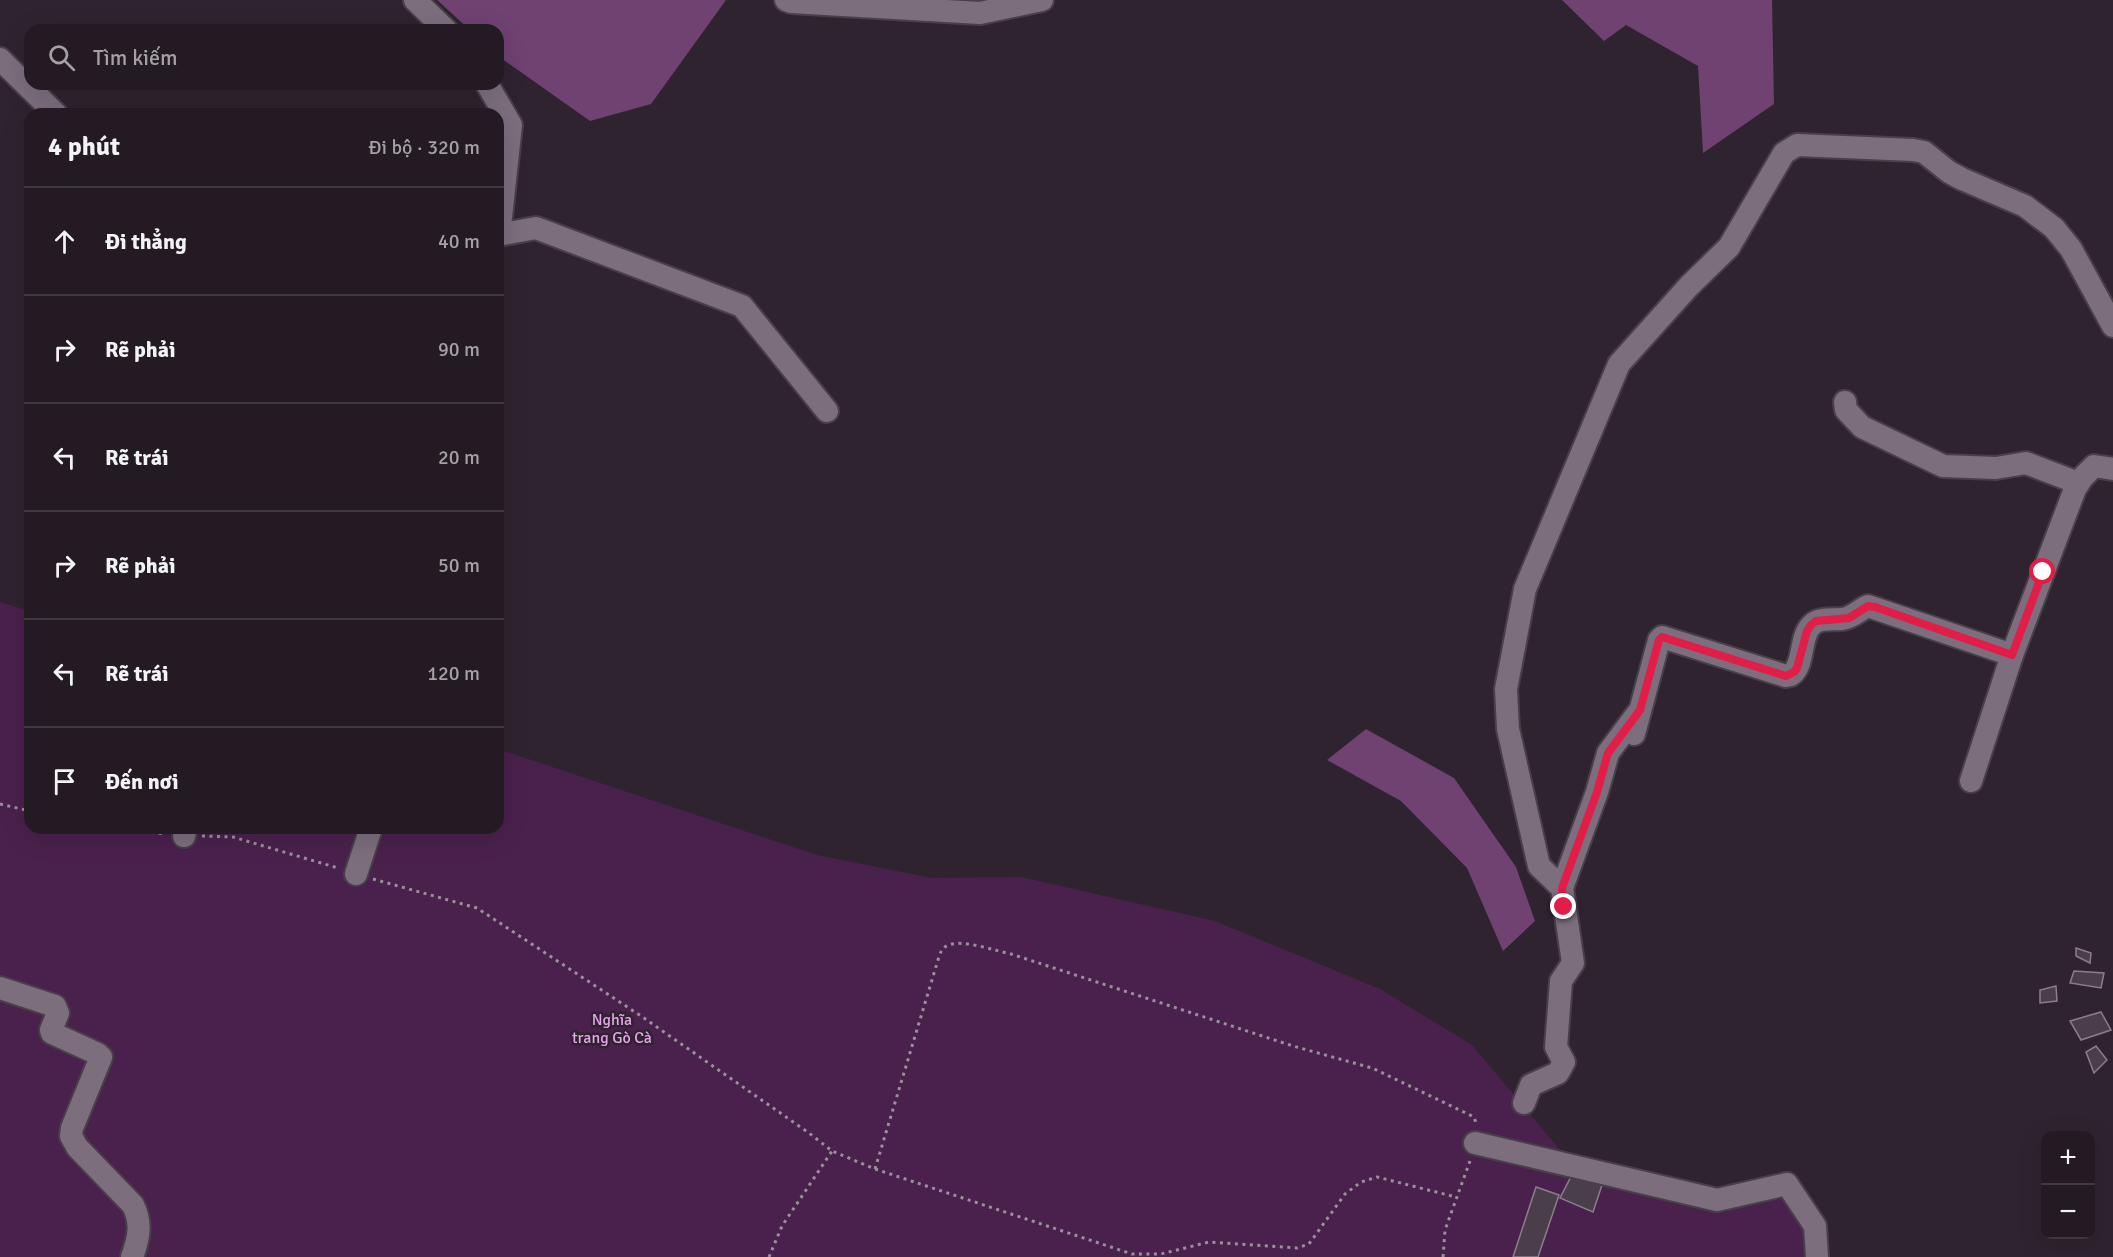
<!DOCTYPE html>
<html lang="vi">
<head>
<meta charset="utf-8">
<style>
	body { margin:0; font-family:Signika,sans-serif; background:#2f2730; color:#f1f3f6 }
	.controls { position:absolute; right:18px; bottom:18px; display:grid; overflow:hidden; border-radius:12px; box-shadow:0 6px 24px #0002 }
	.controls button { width:54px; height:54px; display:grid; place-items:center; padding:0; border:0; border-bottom:2px solid #403841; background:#231a23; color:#f1f3f6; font:30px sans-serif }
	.stop { position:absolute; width:18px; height:18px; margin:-14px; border:4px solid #e11d48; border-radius:50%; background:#fff }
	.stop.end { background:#e11d48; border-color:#fff; box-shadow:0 2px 6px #0008 }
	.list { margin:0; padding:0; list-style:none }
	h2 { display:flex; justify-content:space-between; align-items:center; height:78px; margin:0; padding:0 24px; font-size:26px }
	h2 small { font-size:20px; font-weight:400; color:#a3a1a6 }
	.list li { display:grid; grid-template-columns:39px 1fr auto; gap:18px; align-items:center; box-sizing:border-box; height:108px; padding:0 24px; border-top:2px solid #403841 }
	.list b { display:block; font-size:22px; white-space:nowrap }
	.list em { font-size:20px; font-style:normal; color:#a3a1a6 }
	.icon { flex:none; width:33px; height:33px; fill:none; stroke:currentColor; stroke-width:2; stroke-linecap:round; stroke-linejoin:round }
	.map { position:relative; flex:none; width:2113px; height:1257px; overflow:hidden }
	.search { position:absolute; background:#231a23; box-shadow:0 6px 24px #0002; left:24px; top:24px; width:480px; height:66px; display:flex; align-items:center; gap:15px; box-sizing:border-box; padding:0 21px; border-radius:18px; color:#a3a1a6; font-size:22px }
	.panel { position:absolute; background:#231a23; box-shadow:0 6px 24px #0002; left:24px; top:108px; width:480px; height:726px; border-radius:18px }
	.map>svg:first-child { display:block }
</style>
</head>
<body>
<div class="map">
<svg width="2113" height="1257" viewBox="0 0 2113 1257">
	<rect width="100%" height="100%" fill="#2f232f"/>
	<polygon fill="#4a214c" points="0,602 30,611 30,828 498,828 498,749 817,855 932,878 1021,877 1215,921 1380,989 1472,1045 1571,1163 1736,1198 1781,1178 1827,1222 1827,1257 0,1257"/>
	<g fill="#6f4271">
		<polygon points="437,0 726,0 651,104 590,121 498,56 498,30 470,30"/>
		<polygon points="1562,0 1772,0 1774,104 1703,153 1698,66 1626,25 1604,41"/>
		<polygon points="1366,729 1454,778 1516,867 1535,921 1503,951 1467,868 1401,801 1327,760"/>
	</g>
	<g fill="#4b3e4b" stroke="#8c7d8c" stroke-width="1.5">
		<polygon points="2076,948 2091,953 2090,963 2076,956"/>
		<polygon points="2074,971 2104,973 2101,988 2070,983"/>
		<polygon points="2056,986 2057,1001 2040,1003 2040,990"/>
		<polygon points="2101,1012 2111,1030 2081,1040 2070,1021"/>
		<polygon points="2096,1046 2107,1060 2094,1073 2086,1052"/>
		<polygon points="1574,1171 1604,1179 1593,1212 1560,1198"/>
		<polygon points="1536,1187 1559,1195 1538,1257 1513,1257"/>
	</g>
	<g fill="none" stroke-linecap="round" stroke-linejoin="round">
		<g stroke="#483f49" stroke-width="26">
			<g id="minor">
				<polyline points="415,0 446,30"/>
				<polyline points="786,0 791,2 980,13 1042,0"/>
				<polyline points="0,59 56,114"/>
				<polyline points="487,84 511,125 499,235"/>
				<polyline points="498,235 536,228 742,306 827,411"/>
				<polyline points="1845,402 1846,410 1862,427 1943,466 1996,468 2026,463 2078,483"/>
				<path d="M1634,734l25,-94 3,-3 124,39 5,-1c15,-11 7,-40 23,-52 7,-5 20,-3 28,-4 10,-1 17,-9 26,-13l144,49"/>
				<polyline points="1971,781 2012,655 2075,489 2082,478 2094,466 2113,469"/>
				<polyline points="184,836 186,828"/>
				<polyline points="356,874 371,828"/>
				<polyline points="1562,888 1597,792 1608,753 1637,714"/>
				<path d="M0,988l55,18 3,7 -7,17 1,3 46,21 3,3 -29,71 -1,8 6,11 56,58c9,18 6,33 -1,52"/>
				<polyline points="1524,1103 1531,1085 1558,1073 1564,1062 1556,1047 1561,981 1573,963 1562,888 1539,866 1508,729 1506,689 1525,589 1619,364 1689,286 1729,247 1784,153 1797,145 1913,150 1924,152 1949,172 1962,179 2025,206 2054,228 2071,249 2113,326"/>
				<polyline points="1475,1143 1717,1200 1787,1184 1815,1226 1817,1257"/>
			</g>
		</g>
		<g stroke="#9a909a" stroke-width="3" stroke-dasharray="3 4.5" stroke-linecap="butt">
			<polyline points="0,804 30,811"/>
			<polyline points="114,828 166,834"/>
			<polyline points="202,836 233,837 338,868"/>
			<polyline points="373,879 477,908 641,1016 809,1133 832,1151 875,1169 1132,1254 1161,1254 1209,1242 1297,1248 1309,1244 1345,1194 1361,1182 1377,1177 1456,1197"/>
			<path d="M875,1169l63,-209c2,-7 4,-13 11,-15 14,-6 47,6 62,9l282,92 79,22 102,49 3,9"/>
			<polyline points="769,1257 782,1226 832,1151"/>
			<polyline points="1443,1257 1445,1230 1470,1161"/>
		</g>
		<use href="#minor" stroke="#7c6e7d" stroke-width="22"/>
	</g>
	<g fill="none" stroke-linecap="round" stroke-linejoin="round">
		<polyline stroke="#e11d48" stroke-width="8" points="1564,907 1562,888 1597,792 1608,753 1640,710 1659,640 1662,637 1786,676 1794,672 1797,668 1807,631 1811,625 1816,621 1849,618 1868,606 1875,607 2012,655 2043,572"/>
	</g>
	<g text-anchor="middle" stroke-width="5" stroke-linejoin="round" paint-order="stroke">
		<g font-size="16" fill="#e7a4ea" stroke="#2f232f">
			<text x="612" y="1025">Nghĩa<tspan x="612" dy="18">trang Gò Cà</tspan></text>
		</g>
	</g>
</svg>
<div class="controls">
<button>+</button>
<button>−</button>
</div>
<div class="stop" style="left:2043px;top:572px"></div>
<div class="stop end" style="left:1564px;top:907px"></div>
<div class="search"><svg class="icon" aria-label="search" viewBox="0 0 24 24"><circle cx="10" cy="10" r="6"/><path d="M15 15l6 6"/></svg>Tìm kiếm</div>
<section class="panel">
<h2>4 phút<small>Đi bộ · 320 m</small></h2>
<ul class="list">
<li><svg class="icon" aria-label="ahead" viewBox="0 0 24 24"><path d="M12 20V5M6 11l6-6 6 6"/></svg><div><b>Đi thẳng</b></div><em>40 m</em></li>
<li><svg class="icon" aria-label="right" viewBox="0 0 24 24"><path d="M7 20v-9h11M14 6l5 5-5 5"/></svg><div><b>Rẽ phải</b></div><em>90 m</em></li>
<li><svg class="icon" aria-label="left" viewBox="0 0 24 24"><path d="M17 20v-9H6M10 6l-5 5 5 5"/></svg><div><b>Rẽ trái</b></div><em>20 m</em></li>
<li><svg class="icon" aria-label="right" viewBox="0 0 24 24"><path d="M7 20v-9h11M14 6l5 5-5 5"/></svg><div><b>Rẽ phải</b></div><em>50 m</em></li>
<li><svg class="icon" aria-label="left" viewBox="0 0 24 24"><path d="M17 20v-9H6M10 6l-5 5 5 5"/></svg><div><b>Rẽ trái</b></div><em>120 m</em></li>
<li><svg class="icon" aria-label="arrive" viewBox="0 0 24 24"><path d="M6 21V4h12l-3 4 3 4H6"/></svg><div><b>Đến nơi</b></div></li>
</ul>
</section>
</div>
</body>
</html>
